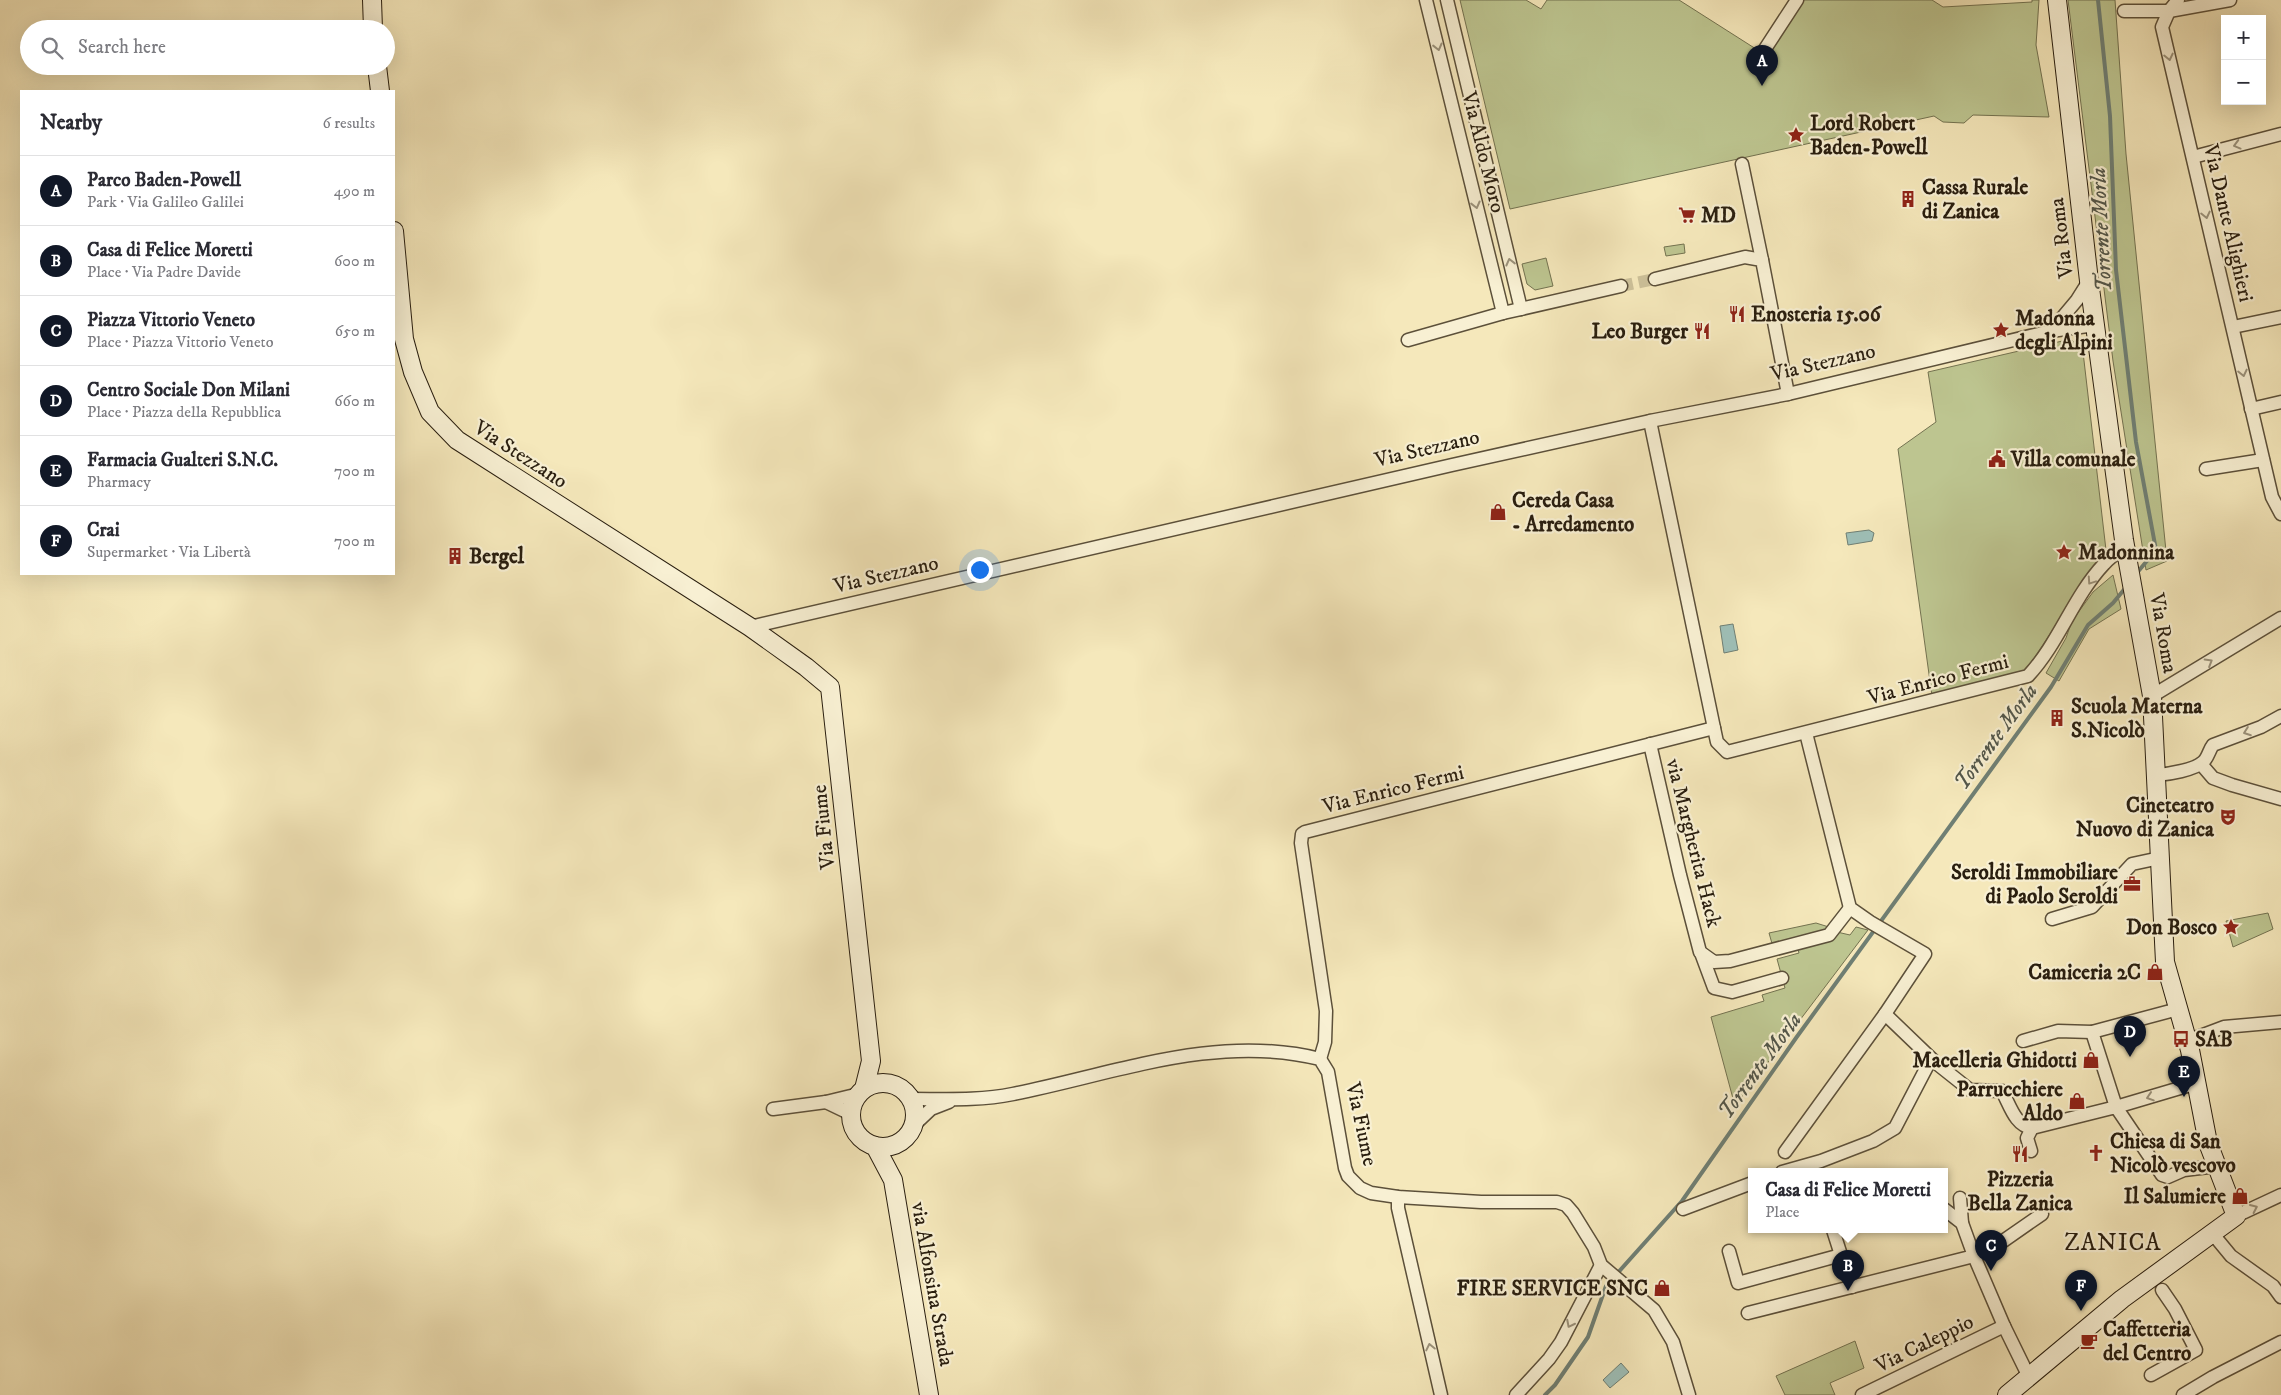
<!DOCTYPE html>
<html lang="en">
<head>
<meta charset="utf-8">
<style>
	body { margin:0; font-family:"IM FELL DW Pica",serif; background:#f7f7f7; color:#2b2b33 }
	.controls { position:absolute; right:15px; top:15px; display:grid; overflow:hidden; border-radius:0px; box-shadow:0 5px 20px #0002 }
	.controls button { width:45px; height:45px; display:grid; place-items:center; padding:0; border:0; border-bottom:1px solid #e1e1e2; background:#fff; color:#2b2b33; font:25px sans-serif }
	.you { position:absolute; left:979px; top:569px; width:18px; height:18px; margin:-12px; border:4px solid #fff; border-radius:50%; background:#1a73e8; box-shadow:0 0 0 8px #1a73e833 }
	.badge { display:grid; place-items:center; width:32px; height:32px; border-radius:50%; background:#111827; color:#fff; font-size:16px; font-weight:700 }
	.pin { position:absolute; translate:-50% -41px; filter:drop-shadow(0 1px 2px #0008) }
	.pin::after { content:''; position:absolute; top:26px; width:18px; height:15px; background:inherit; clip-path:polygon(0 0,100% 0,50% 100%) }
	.popup { position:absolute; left:1748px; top:1168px; width:200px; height:65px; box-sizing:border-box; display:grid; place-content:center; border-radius:0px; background:#fff; filter:drop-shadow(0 1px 4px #0005); font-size:16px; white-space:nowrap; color:#7c7c81 }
	.popup b { font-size:19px; color:#2b2b33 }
	.popup::after { content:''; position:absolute; left:50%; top:100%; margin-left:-10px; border:10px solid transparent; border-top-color:#fff }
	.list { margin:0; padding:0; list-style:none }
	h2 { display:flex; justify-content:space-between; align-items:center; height:65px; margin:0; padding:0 20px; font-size:21px }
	h2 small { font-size:16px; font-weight:400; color:#7c7c81 }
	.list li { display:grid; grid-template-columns:32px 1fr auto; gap:15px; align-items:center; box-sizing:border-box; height:70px; padding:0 20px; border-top:1px solid #e1e1e2 }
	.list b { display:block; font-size:19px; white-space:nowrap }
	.list p { margin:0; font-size:16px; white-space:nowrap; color:#7c7c81 }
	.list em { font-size:16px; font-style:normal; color:#7c7c81 }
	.icon { flex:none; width:28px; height:28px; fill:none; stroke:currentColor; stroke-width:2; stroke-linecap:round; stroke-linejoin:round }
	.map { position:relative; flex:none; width:2281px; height:1395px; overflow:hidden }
	.search { position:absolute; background:#fff; box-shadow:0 5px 20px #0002; left:20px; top:20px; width:375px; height:55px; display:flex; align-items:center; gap:12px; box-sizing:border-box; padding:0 18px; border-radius:28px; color:#7c7c81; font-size:19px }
	.panel { position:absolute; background:#fff; box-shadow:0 5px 20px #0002; left:20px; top:90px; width:375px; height:485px; border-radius:0px }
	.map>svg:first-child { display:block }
</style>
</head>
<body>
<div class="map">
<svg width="2281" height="1395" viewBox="0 0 2281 1395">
	<rect width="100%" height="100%" fill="#f5e8bb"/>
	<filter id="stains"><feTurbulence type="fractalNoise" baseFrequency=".004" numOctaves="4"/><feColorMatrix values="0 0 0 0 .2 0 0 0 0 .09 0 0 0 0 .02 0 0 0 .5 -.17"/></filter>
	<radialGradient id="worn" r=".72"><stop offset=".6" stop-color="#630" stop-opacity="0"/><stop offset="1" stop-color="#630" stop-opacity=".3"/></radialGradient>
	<g fill="#bdc590" stroke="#737250">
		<polygon points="1460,0 1526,0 1541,9 1547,0 1679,0 1767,56 1804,0 1932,0 1943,7 2032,2 2032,0 2039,0 2036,45 2049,117 1973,115 1964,123 1943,122 1934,116 1510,209"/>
		<polygon points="2068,0 2115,0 2126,154 2167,561 2146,570 2113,361"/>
		<polygon points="1684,244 1685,253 1666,256 1664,247"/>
		<polygon points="1546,258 1553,286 1535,290 1527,284 1522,264"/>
		<polygon points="2071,339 2083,352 2106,550 2026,670 1932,696 1898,449 1936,422 1928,372"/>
		<polygon points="2113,575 2121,609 2089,629 2059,681 2046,673 2066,638 2072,621 2093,592"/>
		<polygon points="2268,913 2273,929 2233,947 2226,921"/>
		<polygon points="1816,923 1832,928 1773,947 1769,933"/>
		<polygon points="1856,927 1868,930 1735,1106 1711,1017 1764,1001 1762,995 1785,988 1777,959 1799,953 1797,946 1837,932 1850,935"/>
		<polygon points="1855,1341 1864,1368 1830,1383 1835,1395 1785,1395 1776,1376"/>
	</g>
	<g fill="#9ebfb7" stroke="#6f7f74">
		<polygon points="1869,530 1874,533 1872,541 1848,545 1846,533"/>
		<polygon points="1733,624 1738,650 1724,653 1720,626"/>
		<polygon points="1621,1363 1629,1372 1610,1388 1603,1380"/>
	</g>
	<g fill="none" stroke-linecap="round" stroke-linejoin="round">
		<g stroke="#6f7f74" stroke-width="4">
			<polyline points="2098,0 2110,116 2116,270 2136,442 2156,550 2136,574"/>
			<polyline points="1545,1395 1555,1385 1588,1337 1606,1286 1682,1201 1796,1038 2051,687 2088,625 2113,603 2127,586"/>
		</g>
		<polyline stroke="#ccc099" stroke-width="12" stroke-dasharray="12 6" stroke-linecap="butt" points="1621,286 1655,279"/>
		<g stroke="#5c503a" stroke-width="15">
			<g id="street">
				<polyline points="1426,0 1503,313"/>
				<polyline points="1447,0 1521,309"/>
				<polyline points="2178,0 2169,11 2162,27 2272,497 2281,514"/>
				<polyline points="2124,11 2169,11 2230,0"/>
				<polyline points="1765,49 1797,0"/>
				<polyline points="2193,157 2281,134"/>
				<polyline points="1742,164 1762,260"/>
				<polyline points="1655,279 1745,257 1762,260 1788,394"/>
				<polyline points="2233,327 2281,317"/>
				<polyline points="2051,331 2077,300 2089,281"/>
				<polyline points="1408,340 1503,313 1621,286"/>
				<polyline points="2251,409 2281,402"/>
				<path d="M1650,421l64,307 3,14 10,10 301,-76c31,-33 45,-79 76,-112 6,-7 14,-12 21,-17"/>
				<polyline points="2206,469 2263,460"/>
				<polyline points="750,627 1452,465 1650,421 1788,394 2051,331 2095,325"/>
				<polyline points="2152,696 2281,618"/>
				<polyline points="1650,744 1680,875 1700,952 1714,962 1730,961 1829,935 1850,908"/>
				<polyline points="2201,764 2213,778 2232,785 2281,799"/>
				<path d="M2157,775c12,-1 37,-5 46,-13 5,-4 6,-12 10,-17l48,-18 20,-11"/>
				<polyline points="2052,919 2092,907 2132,864 2160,858"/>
				<polyline points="1701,953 1714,988 1732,992 1782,978"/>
				<polyline points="2178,1009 2092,1032 2116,1107 2197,1083"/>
				<path d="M1885,1014l51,49 34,27 32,1c8,14 13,35 30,37l84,-21 46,68 6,2 16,-7 33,-4"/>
				<polyline points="2023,1041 2058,1031 2092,1032"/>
				<polyline points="2187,1041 2224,1027 2281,1022"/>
				<polyline points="1320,1059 1325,1042 1326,1011 1301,843 1302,834 1305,832 1714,728"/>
				<path d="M911,1099c34,0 68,2 102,-5 101,-20 203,-61 307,-35l8,13 17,96 3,8 12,12 11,5 27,4 83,5h76l9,3 7,8 21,34 7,18 53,45 19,32 16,53"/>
				<polyline points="826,1102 851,1114"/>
				<polyline points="773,1109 826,1102 859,1094"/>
				<polyline points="912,1127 931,1109 949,1102"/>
				<polyline points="2031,1151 2027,1138 2032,1128"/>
				<polyline points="1785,1152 1885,1014 1925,954 1870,922 1850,908 1806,733"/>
				<polyline points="1782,1172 1821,1161 1873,1141 1895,1128 1931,1059"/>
				<polyline points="1398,1197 1398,1208 1441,1395"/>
				<polyline points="1960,1198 1962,1223"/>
				<polyline points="1683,1209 1752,1183"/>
				<polyline points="2236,1216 2281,1195"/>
				<polyline points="1833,1230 1841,1255"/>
				<polyline points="2212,1233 2231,1256 2273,1286 2281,1297"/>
				<polyline points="1729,1251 1738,1283 1841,1255 1852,1287"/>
				<polyline points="1748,1313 1974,1256 1962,1223 1944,1209"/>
				<polyline points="2151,1375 2196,1350 2175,1309 2162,1290"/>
				<polyline points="2029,1377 2004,1326 1974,1256 1996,1246 2042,1214"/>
				<polyline points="1516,1395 1549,1359 1561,1342 1601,1265"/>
				<polyline points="1862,1395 2004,1326"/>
				<polyline points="2183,1395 2213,1377 2281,1342"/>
			</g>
		</g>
		<g stroke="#291e0f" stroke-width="20">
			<g id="secondary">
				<polyline points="372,0 373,29"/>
				<polyline points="377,66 380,91"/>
				<polyline points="394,231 404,339 413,372 430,412 457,440 750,627 806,667 830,687 871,1061 864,1089"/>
				<circle cx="883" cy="1115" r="32"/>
				<polyline points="875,1146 893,1180 929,1395"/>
				<polyline points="2007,1395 2122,1299 2236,1216 2208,1143 2190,1050 2165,962 2152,696 2124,540 2089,281 2057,0"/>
			</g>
		</g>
		<use href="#street" stroke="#f8f0d3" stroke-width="12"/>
		<use href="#secondary" stroke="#f8f0d3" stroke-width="18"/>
	</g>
	<defs><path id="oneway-chevron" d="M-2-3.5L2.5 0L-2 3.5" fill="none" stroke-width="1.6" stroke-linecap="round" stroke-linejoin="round" transform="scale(1.25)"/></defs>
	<g stroke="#9b927b">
		<use href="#oneway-chevron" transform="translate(1438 47) rotate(76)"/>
		<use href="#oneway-chevron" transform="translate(2169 57) rotate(77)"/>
		<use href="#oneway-chevron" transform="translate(2237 145) rotate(165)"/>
		<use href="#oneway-chevron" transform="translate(1476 205) rotate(76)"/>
		<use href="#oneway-chevron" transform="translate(2206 215) rotate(77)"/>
		<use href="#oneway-chevron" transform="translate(1510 262) rotate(-104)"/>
		<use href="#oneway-chevron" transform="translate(2243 373) rotate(77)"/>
		<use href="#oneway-chevron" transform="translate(2091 581) rotate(124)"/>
		<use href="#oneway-chevron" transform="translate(2209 662) rotate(-31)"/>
		<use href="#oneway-chevron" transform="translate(2247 732) rotate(160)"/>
		<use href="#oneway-chevron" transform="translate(2150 1097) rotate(162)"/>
		<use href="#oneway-chevron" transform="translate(2254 1208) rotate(-25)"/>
		<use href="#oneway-chevron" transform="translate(1570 1324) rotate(117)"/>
		<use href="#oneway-chevron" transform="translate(1430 1347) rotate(-102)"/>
	</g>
	<defs>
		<g id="sight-bare" transform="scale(1.35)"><path d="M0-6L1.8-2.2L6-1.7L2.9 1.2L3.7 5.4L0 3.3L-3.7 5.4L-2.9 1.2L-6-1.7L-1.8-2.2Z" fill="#8f2418" stroke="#f8f0d3" stroke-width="2.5" paint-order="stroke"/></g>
		<g id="building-bare" transform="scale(1.35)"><path d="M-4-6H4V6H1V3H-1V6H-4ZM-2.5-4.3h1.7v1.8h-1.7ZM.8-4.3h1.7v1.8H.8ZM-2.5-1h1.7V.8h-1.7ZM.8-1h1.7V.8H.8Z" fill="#8f2418" stroke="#f8f0d3" stroke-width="2.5" paint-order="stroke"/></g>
		<g id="supermarket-bare" transform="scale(1.35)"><path d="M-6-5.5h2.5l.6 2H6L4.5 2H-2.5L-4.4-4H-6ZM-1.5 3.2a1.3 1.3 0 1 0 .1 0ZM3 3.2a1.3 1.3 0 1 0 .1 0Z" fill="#8f2418" stroke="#f8f0d3" stroke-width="2.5" paint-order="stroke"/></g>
		<g id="restaurant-bare" transform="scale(1.35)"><path d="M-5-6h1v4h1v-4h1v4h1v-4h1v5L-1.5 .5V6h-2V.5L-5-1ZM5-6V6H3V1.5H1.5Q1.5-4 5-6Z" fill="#8f2418" stroke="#f8f0d3" stroke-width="2.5" paint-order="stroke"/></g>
		<g id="civic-bare" transform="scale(1.35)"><path d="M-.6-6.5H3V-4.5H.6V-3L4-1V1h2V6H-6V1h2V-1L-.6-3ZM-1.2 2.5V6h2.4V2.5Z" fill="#8f2418" stroke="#f8f0d3" stroke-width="2.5" paint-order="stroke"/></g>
		<g id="shop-bare" transform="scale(1.35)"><path d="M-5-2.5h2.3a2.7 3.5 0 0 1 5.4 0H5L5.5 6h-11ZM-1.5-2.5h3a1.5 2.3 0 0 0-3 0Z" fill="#8f2418" stroke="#f8f0d3" stroke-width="2.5" paint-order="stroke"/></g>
		<g id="theatre-bare" transform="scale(1.35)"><path d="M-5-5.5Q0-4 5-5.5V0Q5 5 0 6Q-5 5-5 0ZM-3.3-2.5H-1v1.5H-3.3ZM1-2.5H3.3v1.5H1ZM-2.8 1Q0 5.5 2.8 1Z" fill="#8f2418" stroke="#f8f0d3" stroke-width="2.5" paint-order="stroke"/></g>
		<g id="office-bare" transform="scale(1.35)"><path d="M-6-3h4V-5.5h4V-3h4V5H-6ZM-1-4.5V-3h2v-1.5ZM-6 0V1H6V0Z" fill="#8f2418" stroke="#f8f0d3" stroke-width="2.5" paint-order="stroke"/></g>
		<g id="bus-bare" transform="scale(1.35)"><path d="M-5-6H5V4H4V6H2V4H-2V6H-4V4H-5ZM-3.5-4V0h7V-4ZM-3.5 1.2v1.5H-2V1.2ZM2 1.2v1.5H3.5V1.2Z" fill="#8f2418" stroke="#f8f0d3" stroke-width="2.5" paint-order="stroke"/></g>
		<g id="church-bare" transform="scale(1.35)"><path d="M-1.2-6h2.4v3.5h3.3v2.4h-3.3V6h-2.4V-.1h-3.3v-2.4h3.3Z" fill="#8f2418" stroke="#f8f0d3" stroke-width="2.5" paint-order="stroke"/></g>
		<g id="cafe-bare" transform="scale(1.35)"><path d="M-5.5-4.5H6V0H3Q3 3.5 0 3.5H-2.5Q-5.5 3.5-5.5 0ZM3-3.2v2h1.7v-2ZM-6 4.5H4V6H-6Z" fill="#8f2418" stroke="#f8f0d3" stroke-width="2.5" paint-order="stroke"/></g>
	</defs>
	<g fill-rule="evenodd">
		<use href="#sight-bare" x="1796" y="135"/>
		<use href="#building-bare" x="1908" y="199"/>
		<use href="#supermarket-bare" x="1687" y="215"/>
		<use href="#restaurant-bare" x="1737" y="314"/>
		<use href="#sight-bare" x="2001" y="330"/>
		<use href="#restaurant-bare" x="1702" y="331"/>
		<use href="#civic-bare" x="1997" y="459"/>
		<use href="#shop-bare" x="1498" y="512"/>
		<use href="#sight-bare" x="2064" y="552"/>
		<use href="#building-bare" x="455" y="556"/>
		<use href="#building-bare" x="2057" y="718"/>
		<use href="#theatre-bare" x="2228" y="817"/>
		<use href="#office-bare" x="2132" y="884"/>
		<use href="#sight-bare" x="2231" y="927"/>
		<use href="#shop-bare" x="2155" y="972"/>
		<use href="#bus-bare" x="2181" y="1039"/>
		<use href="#shop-bare" x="2091" y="1060"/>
		<use href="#shop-bare" x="2077" y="1101"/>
		<use href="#church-bare" x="2096" y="1153"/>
		<use href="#restaurant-bare" x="2020" y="1154"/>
		<use href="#shop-bare" x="2240" y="1196"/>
		<use href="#shop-bare" x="1662" y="1288"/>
		<use href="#cafe-bare" x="2089" y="1341"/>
	</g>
	<g text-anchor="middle" stroke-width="4.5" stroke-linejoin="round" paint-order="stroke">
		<g font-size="21" font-weight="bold" fill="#291e0f" stroke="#f8f0d3" text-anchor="start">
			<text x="1810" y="130">Lord Robert<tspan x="1810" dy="24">Baden-Powell</tspan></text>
			<text x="1922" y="194">Cassa Rurale<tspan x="1922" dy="24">di Zanica</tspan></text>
			<text x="1701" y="222">MD</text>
			<text x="1751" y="321">Enosteria 15.06</text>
			<text x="2015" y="325">Madonna<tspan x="2015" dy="24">degli Alpini</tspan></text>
			<text x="1688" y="338" text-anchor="end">Leo Burger</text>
			<text x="2011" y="466">Villa comunale</text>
			<text x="1512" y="507">Cereda Casa<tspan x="1512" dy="24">- Arredamento</tspan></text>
			<text x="2078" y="559">Madonnina</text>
			<text x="469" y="563">Bergel</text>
			<text x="2071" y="713">Scuola Materna<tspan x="2071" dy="24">S.Nicolò</tspan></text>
			<text x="2214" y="812" text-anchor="end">Cineteatro<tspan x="2214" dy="24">Nuovo di Zanica</tspan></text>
			<text x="2118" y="879" text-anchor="end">Seroldi Immobiliare<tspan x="2118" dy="24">di Paolo Seroldi</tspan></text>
			<text x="2217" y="934" text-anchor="end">Don Bosco</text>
			<text x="2141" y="979" text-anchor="end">Camiceria 2C</text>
			<text x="2195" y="1046">SAB</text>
			<text x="2077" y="1067" text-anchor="end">Macelleria Ghidotti</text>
			<text x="2063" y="1096" text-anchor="end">Parrucchiere<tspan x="2063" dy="24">Aldo</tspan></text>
			<text x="2110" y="1148">Chiesa di San<tspan x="2110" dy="24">Nicolò vescovo</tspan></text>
			<text x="2020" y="1186" text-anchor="middle">Pizzeria<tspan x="2020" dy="24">Bella Zanica</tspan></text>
			<text x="2226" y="1203" text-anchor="end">Il Salumiere</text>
			<text x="1648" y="1295" text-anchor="end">FIRE SERVICE SNC</text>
			<text x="2103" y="1336">Caffetteria<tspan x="2103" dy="24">del Centro</tspan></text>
		</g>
		<g font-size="21" fill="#291e0f" stroke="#f8f0d3">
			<text transform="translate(1484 152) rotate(76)" y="7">Via Aldo Moro</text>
			<text transform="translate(2229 223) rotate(77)" y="7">Via Dante Alighieri</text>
			<text transform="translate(2061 238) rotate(-97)" y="7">Via Roma</text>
			<text transform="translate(1823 362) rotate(-13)" y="7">Via Stezzano</text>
			<text transform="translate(1427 448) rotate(-13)" y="7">Via Stezzano</text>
			<text transform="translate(521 454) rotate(33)" y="7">Via Stezzano</text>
			<text transform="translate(886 574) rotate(-13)" y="7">Via Stezzano</text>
			<text transform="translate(2164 633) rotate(80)" y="7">Via Roma</text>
			<text transform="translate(1938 679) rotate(-15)" y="7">Via Enrico Fermi</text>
			<text transform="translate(1393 789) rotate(-14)" y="7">Via Enrico Fermi</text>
			<text transform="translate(823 827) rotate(-96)" y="7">Via Fiume</text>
			<text transform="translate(1694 843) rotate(76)" y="7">via Margherita Hack</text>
			<text transform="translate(1362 1124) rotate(78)" y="7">Via Fiume</text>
			<text transform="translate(933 1284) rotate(80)" y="7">via Alfonsina Strada</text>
			<text transform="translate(1924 1343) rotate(-26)" y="7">Via Caleppio</text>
		</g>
		<g font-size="22" font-style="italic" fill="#52564a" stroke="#f8f0d3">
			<text transform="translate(2100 230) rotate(-93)" y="8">Torrente Morla</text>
			<text transform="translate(1995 736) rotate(-54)" y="8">Torrente Morla</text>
			<text transform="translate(1759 1065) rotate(-54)" y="8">Torrente Morla</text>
		</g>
		<g font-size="24" letter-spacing="1" fill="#291e0f" stroke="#f8f0d3">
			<text x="2113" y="1250">ZANICA</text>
		</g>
	</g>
	<rect width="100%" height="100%" filter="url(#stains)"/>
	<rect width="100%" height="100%" fill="url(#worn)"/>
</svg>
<div class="controls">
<button>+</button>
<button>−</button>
</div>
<div class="you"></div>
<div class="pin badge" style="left:1762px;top:86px">A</div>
<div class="pin badge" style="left:1848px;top:1291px">B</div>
<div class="popup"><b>Casa di Felice Moretti</b>Place</div>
<div class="pin badge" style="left:1991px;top:1271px">C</div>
<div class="pin badge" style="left:2130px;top:1057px">D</div>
<div class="pin badge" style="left:2184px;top:1097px">E</div>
<div class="pin badge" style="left:2081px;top:1311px">F</div>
<div class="search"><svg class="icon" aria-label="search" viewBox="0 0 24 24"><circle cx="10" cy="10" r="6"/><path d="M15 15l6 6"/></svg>Search here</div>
<section class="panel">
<h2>Nearby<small>6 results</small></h2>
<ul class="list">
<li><span class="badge">A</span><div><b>Parco Baden-Powell</b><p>Park · Via Galileo Galilei</p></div><em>490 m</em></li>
<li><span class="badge">B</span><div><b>Casa di Felice Moretti</b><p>Place · Via Padre Davide</p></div><em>600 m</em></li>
<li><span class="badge">C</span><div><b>Piazza Vittorio Veneto</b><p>Place · Piazza Vittorio Veneto</p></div><em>650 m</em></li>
<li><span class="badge">D</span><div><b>Centro Sociale Don Milani</b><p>Place · Piazza della Repubblica</p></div><em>660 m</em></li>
<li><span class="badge">E</span><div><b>Farmacia Gualteri S.N.C.</b><p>Pharmacy</p></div><em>700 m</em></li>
<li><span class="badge">F</span><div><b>Crai</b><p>Supermarket · Via Libertà</p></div><em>700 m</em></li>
</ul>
</section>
</div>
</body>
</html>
